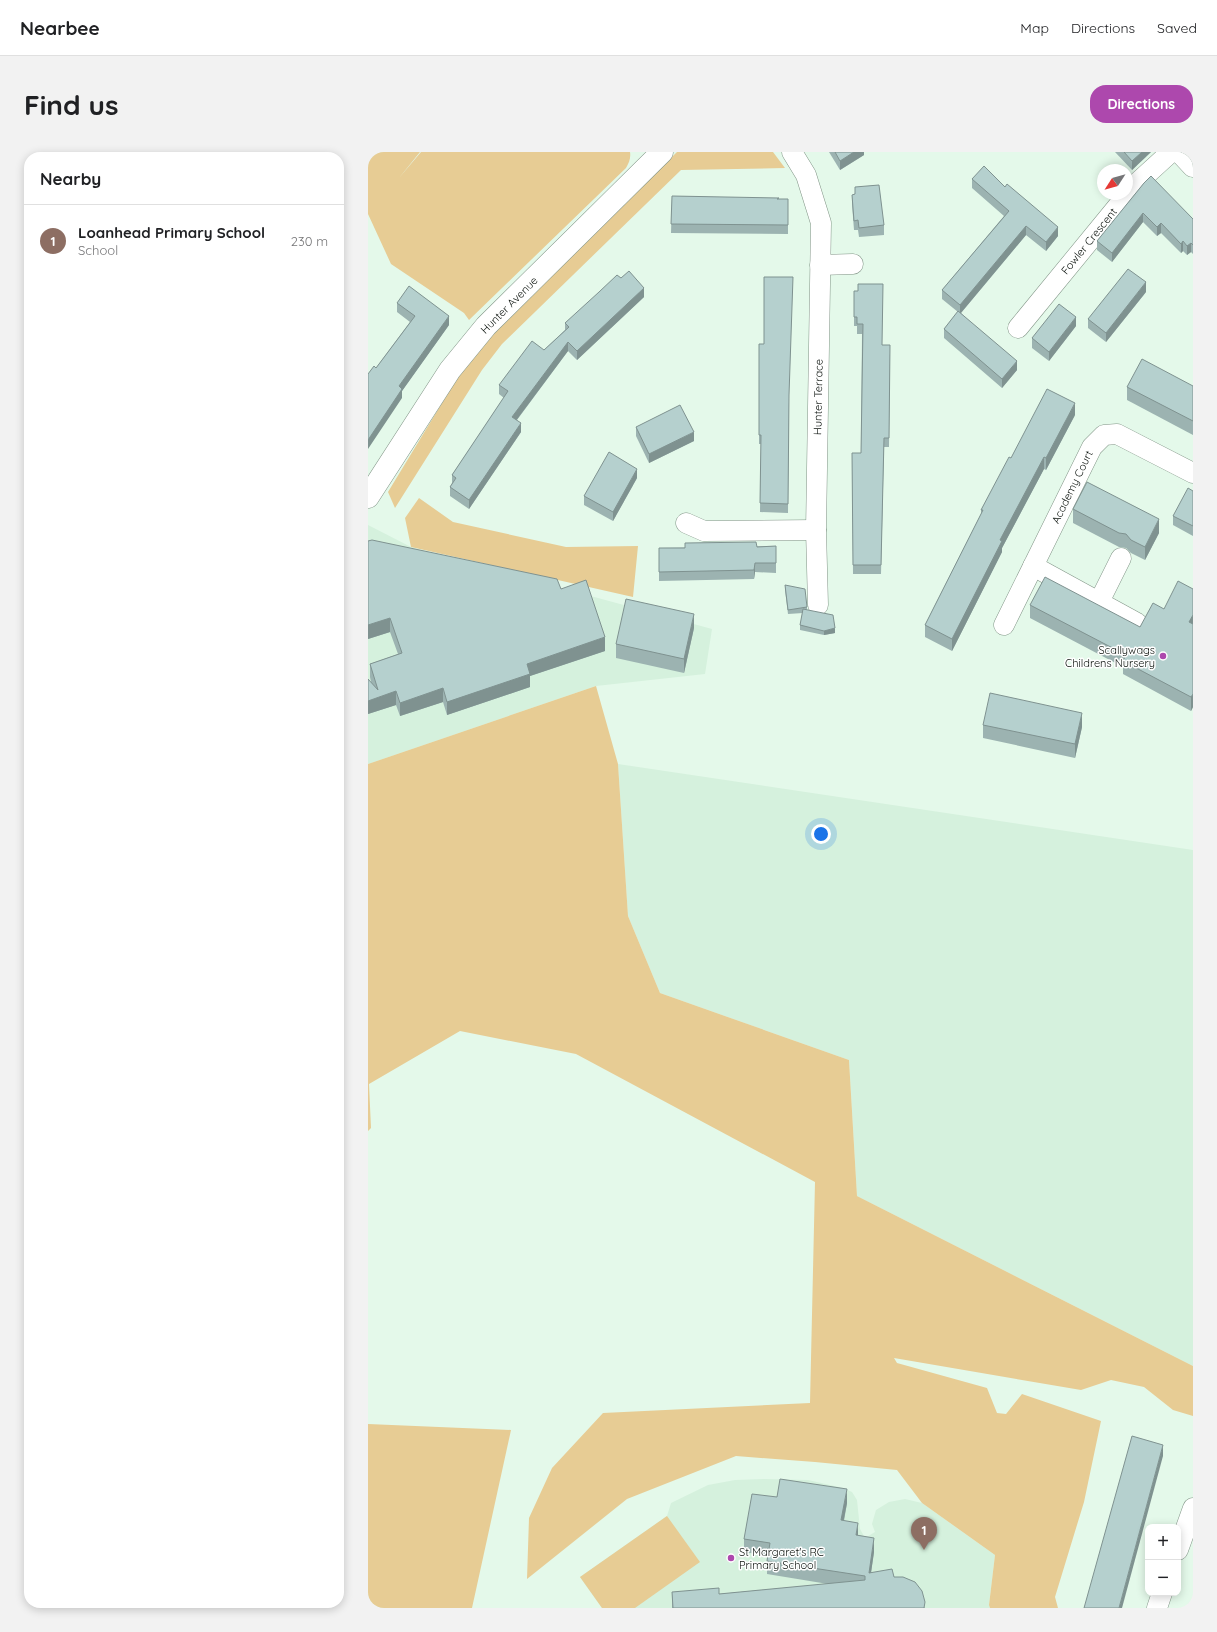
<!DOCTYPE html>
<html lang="en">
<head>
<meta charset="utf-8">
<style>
	body { margin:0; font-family:Quicksand,sans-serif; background:#f2f2f2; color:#202124 }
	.controls { position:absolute; right:12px; bottom:12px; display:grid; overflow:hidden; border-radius:8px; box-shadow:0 2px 10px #0003 }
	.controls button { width:36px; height:36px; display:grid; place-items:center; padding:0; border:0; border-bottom:1px solid #e0e0e0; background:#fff; color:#202124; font:20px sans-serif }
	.compass { position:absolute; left:729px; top:12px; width:36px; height:36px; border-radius:50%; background:#fff; box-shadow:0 2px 10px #0003; rotate:234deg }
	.you { position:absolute; left:453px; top:682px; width:14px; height:14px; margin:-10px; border:3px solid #fff; border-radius:50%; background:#1a73e8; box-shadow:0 0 0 6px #1a73e833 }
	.badge { display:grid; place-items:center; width:26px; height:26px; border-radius:50%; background:#ad48ad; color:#fff; font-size:13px; font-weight:700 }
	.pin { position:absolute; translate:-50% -33px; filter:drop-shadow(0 1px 2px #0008) }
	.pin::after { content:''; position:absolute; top:21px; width:14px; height:12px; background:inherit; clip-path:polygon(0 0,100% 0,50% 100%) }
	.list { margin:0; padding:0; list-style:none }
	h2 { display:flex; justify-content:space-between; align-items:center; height:52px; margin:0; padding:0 16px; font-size:17px }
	h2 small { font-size:13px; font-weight:400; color:#757577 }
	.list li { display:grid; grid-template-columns:26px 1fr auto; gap:12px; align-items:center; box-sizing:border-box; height:72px; padding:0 16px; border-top:1px solid #e0e0e0 }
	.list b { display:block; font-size:15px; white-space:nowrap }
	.list p { margin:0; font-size:13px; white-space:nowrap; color:#757577 }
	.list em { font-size:13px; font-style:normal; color:#757577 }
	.map { position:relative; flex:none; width:825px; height:1456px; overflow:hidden; border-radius:16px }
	header { display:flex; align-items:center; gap:24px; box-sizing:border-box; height:56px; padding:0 20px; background:#fff; border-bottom:1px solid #e0e0e0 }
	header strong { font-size:19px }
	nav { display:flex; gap:22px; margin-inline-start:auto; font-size:14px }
	.intro { display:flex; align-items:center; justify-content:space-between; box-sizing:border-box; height:96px; padding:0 24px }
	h1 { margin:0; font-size:28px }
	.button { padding:10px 18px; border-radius:16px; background:#ad48ad; color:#fff; font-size:14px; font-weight:700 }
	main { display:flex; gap:24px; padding:0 24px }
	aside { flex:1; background:#fff; border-radius:16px; box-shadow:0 2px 10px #0003 }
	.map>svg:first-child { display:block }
</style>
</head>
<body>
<header>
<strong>Nearbee</strong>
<nav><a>Map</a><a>Directions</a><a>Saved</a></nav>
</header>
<div class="intro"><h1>Find us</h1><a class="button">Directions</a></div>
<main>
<aside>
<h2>Nearby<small></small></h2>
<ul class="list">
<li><span class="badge" style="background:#8d6e63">1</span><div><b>Loanhead Primary School</b><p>School</p></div><em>230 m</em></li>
</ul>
</aside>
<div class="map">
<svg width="825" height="1456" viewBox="0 0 825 1456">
	<rect width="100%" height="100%" fill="#e4f9ea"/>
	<g fill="#d5f1dd">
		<polygon points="0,373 43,395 344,477 337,522 228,534 0,612"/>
		<polygon points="250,612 825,698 825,1214 489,1044 481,908 292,841 260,764"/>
		<polygon points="396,1327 440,1328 475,1336 484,1340 489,1348 492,1377 497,1386 507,1380 504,1372 508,1358 521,1350 537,1347 554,1351 627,1403 621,1453 622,1456 234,1456 212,1425 299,1364 303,1351 340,1333 367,1328"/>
	</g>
	<g fill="#e7cc94">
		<path d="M0,0h52l-21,26 22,-26h209c1,6 -1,11 -4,16l-157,152 -5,-7 -73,-49 -23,-50z"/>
		<polygon points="309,0 405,0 417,16 313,18 134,192 114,218 27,356 20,340 91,223 126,179"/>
		<polygon points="51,346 85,370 198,395 270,394 265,445 43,395 37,366"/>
		<polygon points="228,534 250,612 260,764 292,841 481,908 489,1044 825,1214 825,1264 805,1258 776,1235 743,1228 713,1238 526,1206 529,1211 619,1236 629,1261 638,1262 654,1242 733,1269 716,1350 687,1445 690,1456 622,1456 621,1453 627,1403 554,1351 529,1318 447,1310 368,1304 259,1347 159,1427 161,1366 184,1316 235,1261 442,1251 447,1030 208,902 92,879 1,932 3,976 0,979 0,612"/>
		<polygon points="0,1272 143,1278 104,1456 0,1456"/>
		<polygon points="299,1364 332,1410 267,1456 234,1456 212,1425"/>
	</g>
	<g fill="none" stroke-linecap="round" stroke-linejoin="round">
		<g stroke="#829587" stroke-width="21">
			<g id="street">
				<polyline points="424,0 438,23 453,71 448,378 450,453"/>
				<polyline points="452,113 485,112"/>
				<polyline points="650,176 768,32 803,0"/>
				<polyline points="318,371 336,379 448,378"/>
				<polyline points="665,414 769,471"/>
				<polyline points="731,450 753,406"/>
				<polyline points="636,473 724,295 736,283 749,282 825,321"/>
				<polyline points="810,1398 825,1356"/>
				<polyline points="789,1456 794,1441"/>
			</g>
		</g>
		<g stroke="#829587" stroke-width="23">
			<polyline id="secondary" points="0,345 82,218 118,174 294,0"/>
		</g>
		<g stroke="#829587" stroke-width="23">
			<polyline id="primary" points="812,0 825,14"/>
		</g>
		<use href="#street" stroke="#fff" stroke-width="20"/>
		<use href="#secondary" stroke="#fff" stroke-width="22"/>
		<use href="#primary" stroke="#fff" stroke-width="22"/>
	</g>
	<g fill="#9cb3b1">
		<polygon points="461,0 496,0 496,3 472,18"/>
		<polygon points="747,0 783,0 764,18"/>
		<polygon points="604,27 690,84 678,99 658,83 593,161 649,218 634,236 576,186 576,177 590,160 574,147 574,138 636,64 604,36"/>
		<polygon points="776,31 825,67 825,102 823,100 819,103 815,99 813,101 793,81 789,84 775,70 744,110 729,98 729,89"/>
		<polygon points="487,35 516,73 516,83 491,85 490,78 486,78 484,52 484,43 487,42"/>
		<polygon points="304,44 411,47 420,47 420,82 303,81"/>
		<polygon points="253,126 276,145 209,208 200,199 149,268 153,280 101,357 82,344 82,335 84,331 84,323 136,246 131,242 131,233 176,198 197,178 197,171"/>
		<polygon points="486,139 514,193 522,203 521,295 516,295 513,422 485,422 484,301 493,301 494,182 489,182 489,174 486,174"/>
		<polygon points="778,140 738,190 720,176 720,167"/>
		<polygon points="29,151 81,173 34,239 34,246 8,216 42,170 29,160"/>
		<polygon points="708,174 681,209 664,196 664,186"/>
		<polygon points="391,192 421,252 420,361 392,360 393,292 391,292"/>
		<polygon points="825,234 825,283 759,248 759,235"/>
		<polygon points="707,263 678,318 676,317 634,396 634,400 584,499 557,485 557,473 613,362 613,358 643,306"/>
		<polygon points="268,275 326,289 281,311 268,284"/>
		<polygon points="269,326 245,369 216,353 216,344"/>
		<polygon points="825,339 825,384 805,373 805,364"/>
		<polygon points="705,357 791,381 777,408 763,401 758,396 751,395 705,371"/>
		<polygon points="0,389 193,437 237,499 162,524 162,535 79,563 75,550 32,564 28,553 0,562 3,530 2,525 2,512 30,502 22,480 0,487"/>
		<polygon points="408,394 408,421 387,420 386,427 291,429 291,396"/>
		<polygon points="417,433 439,455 439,458 467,481 456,483 432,478 432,473 435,461 420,462 417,438"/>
		<polygon points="825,437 825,555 823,559 755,522 755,515 662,466 662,453 772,475 796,457"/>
		<polygon points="326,476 316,521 248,506 248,492"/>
		<polygon points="615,573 714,575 707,606 615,586"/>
		<polygon points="409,1345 479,1351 476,1369 506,1400 503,1421 526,1425 557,1456 304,1456 304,1440 351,1442 460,1432 399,1422 399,1409 400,1404 376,1400 376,1387"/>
	</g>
	<g fill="#7f9290">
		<polygon points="486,0 496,0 496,3 472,18 472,9"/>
		<polygon points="774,0 783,0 764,18 764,9"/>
		<polygon points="775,61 775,70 744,110 744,101"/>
		<polygon points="793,71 793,81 789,84 789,75"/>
		<polygon points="658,74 658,83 592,162 592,153"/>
		<polygon points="690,75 690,84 678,99 678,90"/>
		<polygon points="815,89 815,99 813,101 813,92"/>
		<polygon points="823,91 823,100 819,103 819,94"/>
		<polygon points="778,130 778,140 738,190 738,181"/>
		<polygon points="276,136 276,145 209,208 209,199"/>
		<polygon points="81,164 81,173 34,239 34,246 0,297 0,288 31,234"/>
		<polygon points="708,165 708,174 681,209 681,200"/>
		<polygon points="200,190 200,199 144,274 144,265"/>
		<polygon points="649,209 649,218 634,236 634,227"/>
		<polygon points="707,251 707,263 678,318 678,306"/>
		<polygon points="153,271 153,280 101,357 101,348"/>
		<polygon points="326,280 326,289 281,311 281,302"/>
		<polygon points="676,305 676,317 634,396 634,400 584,499 584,487 632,388"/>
		<polygon points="269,317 269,326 245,369 245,360"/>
		<polygon points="791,367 791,381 777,408 777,395"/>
		<polygon points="387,411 387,420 386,427 386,418"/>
		<polygon points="326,462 326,476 316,521 316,507"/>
		<polygon points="825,463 825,477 821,470"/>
		<polygon points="22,466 22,480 0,487 0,473"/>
		<polygon points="467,476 467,481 456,483 456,479"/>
		<polygon points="237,485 237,499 162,524 162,535 79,563 79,550 159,512"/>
		<polygon points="75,536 75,550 32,564 32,551"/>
		<polygon points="28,539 28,553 0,562 0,549"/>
		<polygon points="825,542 825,555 823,559 823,545"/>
		<polygon points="714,561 714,575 707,606 707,592"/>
		<polygon points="795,1293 795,1304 754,1456 751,1456"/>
		<polygon points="479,1337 479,1351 473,1382 473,1368"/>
		<polygon points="490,1371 490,1384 488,1383"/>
		<polygon points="506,1386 506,1400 501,1434 501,1421"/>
	</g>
	<g fill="#b5d0ce" stroke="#7f9290">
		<polygon points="467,0 486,0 472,9"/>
		<polygon points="756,0 774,0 764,9"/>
		<polygon points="616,14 637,35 639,32 690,75 678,90 658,74 592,153 574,138 641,59 604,27"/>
		<polygon points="783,24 825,67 825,93 823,91 819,94 815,89 813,92 793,71 789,75 775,61 744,101 729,89 776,31"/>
		<polygon points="511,33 516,73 491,76 490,68 486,69 484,43 487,42 487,35"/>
		<polygon points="304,44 411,46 409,47 420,47 420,73 303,72"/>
		<polygon points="760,117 778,130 738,181 720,167"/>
		<polygon points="261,119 276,136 209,199 200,190 144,265 153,271 101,348 82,335 88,326 84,323 140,239 131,233 164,189 176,198 201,175 197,171 231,140 249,123 253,126"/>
		<polygon points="396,125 425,125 421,243 420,352 392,351 393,283 391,283 391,192 396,192"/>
		<polygon points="490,132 515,132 514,193 522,193 521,286 516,286 513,413 485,413 484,301 493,301 495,172 489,172 489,165 486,165 486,139 490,139"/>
		<polygon points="41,134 81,164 31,234 34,237 0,288 0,222 6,214 8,216 47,164 29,151"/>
		<polygon points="691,152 708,165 681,200 664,186"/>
		<polygon points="590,159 649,209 634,227 576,177"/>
		<polygon points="774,207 825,234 825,269 759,235"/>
		<polygon points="679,237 707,251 678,306 676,305 632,388 634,389 584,487 557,473 615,358 613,358 641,305 643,306"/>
		<polygon points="312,253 326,280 281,302 268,275"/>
		<polygon points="241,300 269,317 245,360 216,344"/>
		<polygon points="719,330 791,367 777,395 763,388 758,382 751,381 705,357"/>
		<polygon points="820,336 825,339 825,374 805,364"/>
		<polygon points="4,388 189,427 193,437 218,428 237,485 159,512 162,522 79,550 75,536 32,551 28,539 0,549 0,527 10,538 2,512 34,501 22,466 0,473 0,389"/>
		<polygon points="388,390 389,395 408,394 408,411 387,411 386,418 291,420 291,396 317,396 317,391"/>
		<polygon points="677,425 772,475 785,451 796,457 810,429 825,437 825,463 821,470 825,472 825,542 823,545 755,509 758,503 662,453"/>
		<polygon points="417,433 437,437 439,455 420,458"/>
		<polygon points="258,447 326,462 316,507 248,492"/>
		<polygon points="435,457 465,463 467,476 456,479 432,473"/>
		<polygon points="622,541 714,561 707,592 615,573"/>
		<polygon points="764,1284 795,1293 751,1456 716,1456"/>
		<polygon points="412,1327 479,1337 473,1368 490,1371 488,1383 506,1386 501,1421 524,1417 526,1425 535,1425 547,1430 554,1439 557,1450 556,1456 305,1456 304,1440 351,1436 351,1442 497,1428 497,1424 399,1409 402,1391 376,1387 384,1342 409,1345"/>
	</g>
	<g fill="#ad48ad" stroke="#fff" stroke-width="1.5">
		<circle cx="795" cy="504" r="4"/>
		<circle cx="363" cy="1406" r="4"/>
	</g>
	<g text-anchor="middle" stroke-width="3" stroke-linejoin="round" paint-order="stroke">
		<g font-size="11" fill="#0b120d" stroke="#fff">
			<text transform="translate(721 89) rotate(-51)" y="4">Fowler Crescent</text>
			<text transform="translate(141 153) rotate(-45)" y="4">Hunter Avenue</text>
			<text transform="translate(450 245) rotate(-89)" y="4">Hunter Terrace</text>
			<text transform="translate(704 335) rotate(-64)" y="4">Academy Court</text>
		</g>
		<g font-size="11" fill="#0b120d" stroke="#fff" text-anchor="end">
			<text x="787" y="502">Scallywags<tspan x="787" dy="13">Childrens Nursery</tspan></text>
			<text x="371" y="1404" text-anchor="start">St Margaret's RC<tspan x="371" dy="13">Primary School</tspan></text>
		</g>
	</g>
</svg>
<div class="controls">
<button>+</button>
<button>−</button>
</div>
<svg class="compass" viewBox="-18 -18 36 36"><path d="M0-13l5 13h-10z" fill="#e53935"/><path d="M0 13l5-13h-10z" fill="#757577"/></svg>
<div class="you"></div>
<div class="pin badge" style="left:556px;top:1398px;background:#8d6e63">1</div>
</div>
</main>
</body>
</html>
